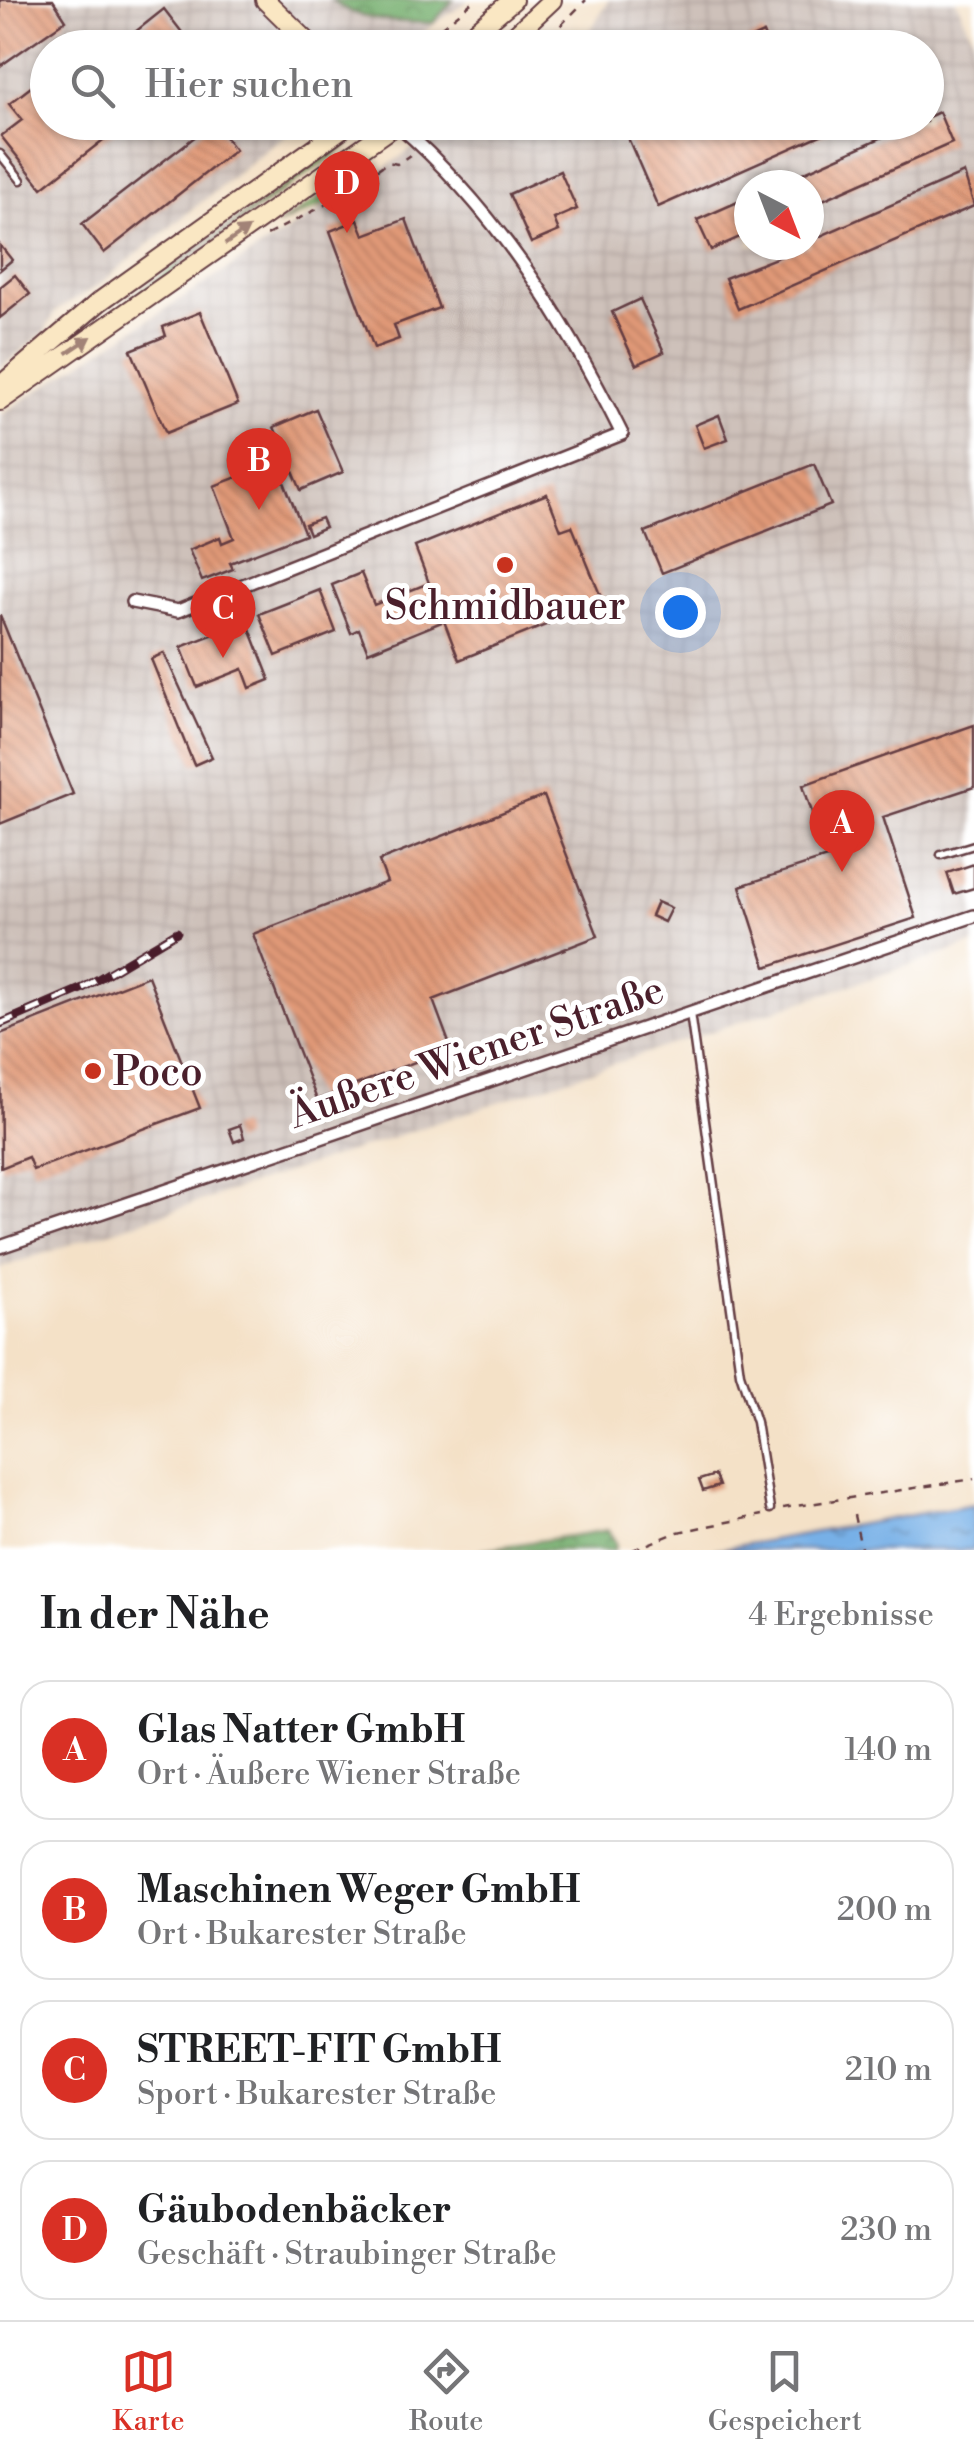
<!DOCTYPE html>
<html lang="de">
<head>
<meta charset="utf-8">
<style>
	body { margin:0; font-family:"Libre Bodoni",serif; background:#f2f2f2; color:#202124 }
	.compass { position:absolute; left:734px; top:170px; width:90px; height:90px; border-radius:50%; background:#fff; box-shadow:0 2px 8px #0004; rotate:138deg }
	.you { position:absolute; left:680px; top:612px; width:35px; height:35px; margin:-25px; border:8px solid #fff; border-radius:50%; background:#1a73e8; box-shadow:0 0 0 15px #1a73e833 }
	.badge { display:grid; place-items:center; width:65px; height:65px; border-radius:50%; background:#d93025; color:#fff; font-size:32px; font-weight:700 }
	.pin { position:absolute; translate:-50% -82px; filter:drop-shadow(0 2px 5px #0008) }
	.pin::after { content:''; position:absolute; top:52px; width:35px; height:30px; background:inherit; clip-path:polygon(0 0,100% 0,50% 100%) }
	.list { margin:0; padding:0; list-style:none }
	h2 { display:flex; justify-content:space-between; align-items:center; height:130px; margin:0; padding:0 40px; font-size:42px }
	h2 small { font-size:32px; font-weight:400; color:#757577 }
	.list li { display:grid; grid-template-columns:65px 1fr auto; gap:30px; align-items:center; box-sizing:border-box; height:140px; margin:0 20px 20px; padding:0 20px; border:2px solid #e0e0e0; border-radius:30px }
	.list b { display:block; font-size:38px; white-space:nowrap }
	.list p { margin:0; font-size:32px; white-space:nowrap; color:#757577 }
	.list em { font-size:32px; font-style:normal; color:#757577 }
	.icon { flex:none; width:55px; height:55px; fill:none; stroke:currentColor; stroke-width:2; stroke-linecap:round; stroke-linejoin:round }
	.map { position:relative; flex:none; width:974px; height:1550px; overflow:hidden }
	.search { position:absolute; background:#fff; box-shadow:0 2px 8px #0004; left:30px; right:30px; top:30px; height:110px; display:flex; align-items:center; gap:25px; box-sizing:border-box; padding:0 35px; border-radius:55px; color:#757577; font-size:38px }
	.sheet { height:770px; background:#fff }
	nav { display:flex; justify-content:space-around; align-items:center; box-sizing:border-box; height:140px; border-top:2px solid #e0e0e0; background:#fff; font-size:28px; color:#757577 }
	nav a { display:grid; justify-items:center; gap:5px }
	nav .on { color:#d93025 }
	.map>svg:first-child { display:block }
</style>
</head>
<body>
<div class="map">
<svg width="974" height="1550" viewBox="0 0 974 1550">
	<defs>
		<pattern id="industrial-grid" width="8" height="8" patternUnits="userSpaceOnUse" patternTransform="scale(2.5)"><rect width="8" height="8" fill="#cec1ba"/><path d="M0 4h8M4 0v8" fill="none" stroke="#b2a5a0"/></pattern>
		<pattern id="grass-dots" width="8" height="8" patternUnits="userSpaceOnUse" patternTransform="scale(2.5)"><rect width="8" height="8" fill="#8fc97d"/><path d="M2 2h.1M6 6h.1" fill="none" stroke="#7dac6c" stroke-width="1.8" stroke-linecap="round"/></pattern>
		<pattern id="forest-crowns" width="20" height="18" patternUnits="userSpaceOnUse" patternTransform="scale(2.5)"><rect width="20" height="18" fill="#73ad6c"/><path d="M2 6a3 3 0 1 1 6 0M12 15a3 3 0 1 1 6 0" fill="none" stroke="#608c59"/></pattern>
		<pattern id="water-ripples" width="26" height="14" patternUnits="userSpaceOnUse" patternTransform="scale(2.5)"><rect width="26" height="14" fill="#77b0e7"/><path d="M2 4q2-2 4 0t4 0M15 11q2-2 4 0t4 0" fill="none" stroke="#648fbb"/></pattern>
		<pattern id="building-back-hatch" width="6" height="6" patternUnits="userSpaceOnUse" patternTransform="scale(2.5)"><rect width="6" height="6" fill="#e09977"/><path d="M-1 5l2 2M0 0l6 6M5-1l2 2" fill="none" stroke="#b87c62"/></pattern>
	</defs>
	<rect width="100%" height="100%" fill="#fff"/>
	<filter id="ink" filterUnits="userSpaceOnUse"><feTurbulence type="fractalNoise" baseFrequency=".01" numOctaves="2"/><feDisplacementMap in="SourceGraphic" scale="20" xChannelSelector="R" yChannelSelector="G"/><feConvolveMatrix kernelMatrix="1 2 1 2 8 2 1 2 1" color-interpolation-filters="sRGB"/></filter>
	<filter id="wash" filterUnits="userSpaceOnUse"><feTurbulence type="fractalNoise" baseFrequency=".0048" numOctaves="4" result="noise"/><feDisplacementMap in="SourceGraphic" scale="40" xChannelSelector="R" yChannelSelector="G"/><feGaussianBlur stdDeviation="2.25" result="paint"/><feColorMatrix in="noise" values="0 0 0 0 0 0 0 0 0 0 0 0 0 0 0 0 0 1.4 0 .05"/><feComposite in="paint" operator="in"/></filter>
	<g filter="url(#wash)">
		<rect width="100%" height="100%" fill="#f4e1c7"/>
		<g fill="url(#industrial-grid)" fill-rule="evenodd">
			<polygon points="0,0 469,0 402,47 48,48 48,122 300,123 97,286 56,311 44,333 0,368"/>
			<path d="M609,0h347l18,39v905l-974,324v-853l370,-237 78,-55 478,-1v-74l-355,-1 13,-6zM749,185h60v60h-60z"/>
		</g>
		<g fill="url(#grass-dots)" stroke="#6c7454" stroke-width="2.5">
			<polygon points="345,141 348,145 183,262 164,284 134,304 130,299"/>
			<polygon points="365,170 368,174 320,206 277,225"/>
		</g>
		<g fill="url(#forest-crowns)" stroke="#5e664c" stroke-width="2.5">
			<path d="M331,0h122l-20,23c-36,-1 -73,0 -102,-23z"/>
			<polygon points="608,1530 616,1543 614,1550 480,1550"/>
		</g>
		<polygon fill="url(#water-ripples)" stroke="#606889" stroke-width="2.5" points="974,1504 974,1550 714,1550"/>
		<g id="blocks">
			<g fill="url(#building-back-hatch)">
				<polygon points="0,0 53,0 66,20 0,66"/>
				<polygon points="164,9 194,48 115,48"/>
				<polygon points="763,33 769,48 730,48"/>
				<polygon points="44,77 48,122 126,122 42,188 1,136 22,120 9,104"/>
				<polygon points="939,112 952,143 809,206 809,185 776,185 916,122 926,122 926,118"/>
				<polygon points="214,122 235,150 104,253 82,224"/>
				<polygon points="621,122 651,122 657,136 688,122 850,122 658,207"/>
				<polygon points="560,171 577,209 554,219 559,231 531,243 509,194"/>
				<polygon points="964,173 974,206 738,309 725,278 809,245 809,241"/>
				<polygon points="749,197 749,233 711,250 697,220"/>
				<polygon points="406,219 439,308 394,325 399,339 374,348 330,231 358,220 364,235"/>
				<polygon points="0,245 12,260 0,270"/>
				<polygon points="15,275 30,294 0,318 0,287"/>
				<polygon points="640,299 664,352 636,365 612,312"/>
				<polygon points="200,312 238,404 166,433 131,350 166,336 163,327"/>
				<polygon points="316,409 343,472 301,490 274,427"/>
				<polygon points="719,415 728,439 704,448 695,425"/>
				<polygon points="276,462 305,534 230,563 233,569 202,581 189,550 220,537 222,543 234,538 214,486"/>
				<polygon points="814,464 831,505 662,573 645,532"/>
				<polygon points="547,494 561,530 572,526 603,602 459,660 444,621 368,652 359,629 351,633 332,585 361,573 374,605 429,583 415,547"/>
				<polygon points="321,518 325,527 309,534 305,524"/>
				<polygon points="320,590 336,632 276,656 259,614"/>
				<polygon points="0,615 73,794 0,824"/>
				<polygon points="247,621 270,680 250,688 243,669 197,687 181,647"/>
				<polygon points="164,653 212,757 194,765 151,659"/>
				<polygon points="974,725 974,787 883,817 916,918 766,967 740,886 827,858 803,785"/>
				<polygon points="544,796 598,936 433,1000 451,1048 317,1100 253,934 387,882 379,861"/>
				<polygon points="974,864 974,888 954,894 947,873"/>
				<polygon points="657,902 671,908 664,922 651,916"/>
				<polygon points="148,976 200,1108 33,1170 28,1157 1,1168 0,1034"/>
				<polygon points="240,1125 244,1138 234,1142 229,1129"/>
				<polygon points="715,1475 719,1486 703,1491 699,1480"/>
			</g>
		</g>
	</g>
	<g filter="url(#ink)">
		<use href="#blocks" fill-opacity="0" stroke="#643c42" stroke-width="2.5"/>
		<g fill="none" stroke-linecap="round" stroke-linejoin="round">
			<g stroke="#643c42" stroke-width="11">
				<g id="lane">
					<polyline points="0,154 21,180"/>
					<polyline points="941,855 974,845"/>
					<polyline points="690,1013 740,1373 756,1422 770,1509"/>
				</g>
			</g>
			<g stroke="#643c42" stroke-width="16">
				<g id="street">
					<path d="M132,602l46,9 444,-177c-57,-115 -126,-225 -225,-310"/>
					<polyline points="0,1247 974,916"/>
				</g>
			</g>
			<g stroke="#643c42" stroke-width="22">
				<g id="secondary">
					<polyline points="265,0 314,48"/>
					<polyline points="456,48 513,0"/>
					<polyline points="501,48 552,0"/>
					<polyline points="0,386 99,302 351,122"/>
					<polyline points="0,401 399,122"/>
				</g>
			</g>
			<g stroke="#643c42" stroke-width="2.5" stroke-dasharray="8 8" stroke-linecap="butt">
				<polyline points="416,48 475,0"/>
				<polyline points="538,48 586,0"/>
				<polyline points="433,138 448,127 448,122"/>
				<polyline points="267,235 325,205 388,162 397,164 410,155"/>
				<polyline points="783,1508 974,1479"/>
				<polyline points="854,1515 861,1548"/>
				<polyline points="633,1550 678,1532 762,1515"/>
			</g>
			<use href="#lane" stroke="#fff" stroke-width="6"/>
			<use href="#street" stroke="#fff" stroke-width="11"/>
			<use href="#secondary" stroke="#fae7c3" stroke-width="18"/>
			<g stroke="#4a1f2b" stroke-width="9">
				<polyline id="rail" points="0,1024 83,988 177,932"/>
			</g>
			<use href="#rail" stroke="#fff" stroke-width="5" stroke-dasharray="15" stroke-linecap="butt"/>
		</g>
		<defs><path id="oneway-solid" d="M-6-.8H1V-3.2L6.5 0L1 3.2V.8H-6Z" transform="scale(2.5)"/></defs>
		<g fill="#a28377">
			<use href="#oneway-solid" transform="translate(237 236) rotate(-35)"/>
			<use href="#oneway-solid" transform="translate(79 345) rotate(-34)"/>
		</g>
	</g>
	<g fill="#c8321e" stroke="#fff" stroke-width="4">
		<circle cx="505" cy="565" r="10"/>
		<circle cx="93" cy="1071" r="10"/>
	</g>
	<g text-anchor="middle" stroke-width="10" stroke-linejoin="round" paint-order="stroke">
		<g font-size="40" fill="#4a1f2b" stroke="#fff">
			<text x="505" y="619">Schmidbauer</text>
			<text x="113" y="1085" text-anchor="start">Poco</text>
		</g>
		<g font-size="40" fill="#4a1f2b" stroke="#fff">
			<text transform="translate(476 1051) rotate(-19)" y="14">Äußere Wiener Straße</text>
		</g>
	</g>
</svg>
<svg class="compass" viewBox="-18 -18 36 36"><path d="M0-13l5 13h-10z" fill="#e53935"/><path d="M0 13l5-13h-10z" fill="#757577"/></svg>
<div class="you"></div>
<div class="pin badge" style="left:842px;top:872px">A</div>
<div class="pin badge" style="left:259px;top:510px">B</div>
<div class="pin badge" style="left:223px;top:658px">C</div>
<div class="pin badge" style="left:347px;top:233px">D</div>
<div class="search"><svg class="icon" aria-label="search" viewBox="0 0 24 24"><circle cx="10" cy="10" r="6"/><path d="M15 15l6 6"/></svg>Hier suchen</div>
</div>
<section class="sheet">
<h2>In der Nähe<small>4 Ergebnisse</small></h2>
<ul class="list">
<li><span class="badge">A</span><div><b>Glas Natter GmbH</b><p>Ort · Äußere Wiener Straße</p></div><em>140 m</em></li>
<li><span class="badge">B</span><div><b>Maschinen Weger GmbH</b><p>Ort · Bukarester Straße</p></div><em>200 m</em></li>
<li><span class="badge">C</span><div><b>STREET-FIT GmbH</b><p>Sport · Bukarester Straße</p></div><em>210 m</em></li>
<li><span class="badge">D</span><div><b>Gäubodenbäcker</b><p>Geschäft · Straubinger Straße</p></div><em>230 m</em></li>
</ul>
</section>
<nav>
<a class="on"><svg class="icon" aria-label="map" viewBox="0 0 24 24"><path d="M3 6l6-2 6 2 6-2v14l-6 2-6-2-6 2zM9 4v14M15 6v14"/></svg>Karte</a>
<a><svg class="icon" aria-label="directions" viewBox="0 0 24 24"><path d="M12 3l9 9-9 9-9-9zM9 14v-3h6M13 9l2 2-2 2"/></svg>Route</a>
<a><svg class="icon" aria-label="saved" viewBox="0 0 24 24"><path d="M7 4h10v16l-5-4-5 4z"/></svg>Gespeichert</a>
</nav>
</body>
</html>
